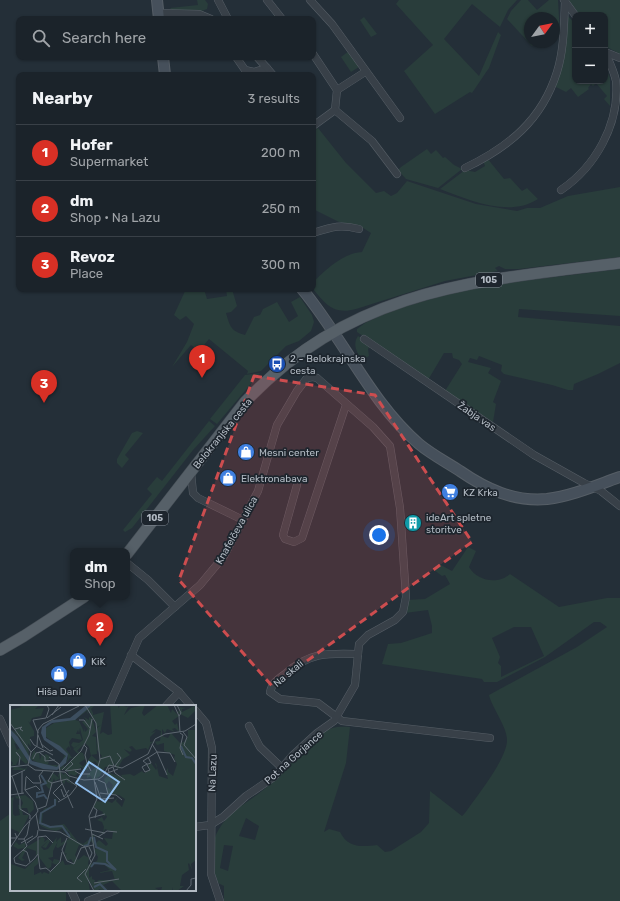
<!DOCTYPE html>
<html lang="en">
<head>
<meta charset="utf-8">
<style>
	body { margin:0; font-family:Rubik,sans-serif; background:#282f36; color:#f1f3f6 }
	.controls { position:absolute; right:12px; top:12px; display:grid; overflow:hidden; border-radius:8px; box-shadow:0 1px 3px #0004 }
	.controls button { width:36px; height:36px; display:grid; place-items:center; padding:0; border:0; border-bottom:1px solid #394047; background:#1b232a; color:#f1f3f6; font:20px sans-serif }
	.compass { position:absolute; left:524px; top:12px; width:36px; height:36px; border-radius:50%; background:#1b232a; box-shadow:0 1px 3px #0004; rotate:57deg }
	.you { position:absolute; left:379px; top:535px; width:14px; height:14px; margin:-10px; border:3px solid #fff; border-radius:50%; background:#1a73e8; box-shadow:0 0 0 6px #1a73e833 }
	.badge { display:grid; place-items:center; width:26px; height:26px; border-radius:50%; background:#d93025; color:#fff; font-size:13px; font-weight:700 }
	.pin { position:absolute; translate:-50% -33px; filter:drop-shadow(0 1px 2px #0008) }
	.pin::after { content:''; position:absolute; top:21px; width:14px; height:12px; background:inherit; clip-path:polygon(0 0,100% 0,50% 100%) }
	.popup { position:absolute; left:70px; top:548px; width:60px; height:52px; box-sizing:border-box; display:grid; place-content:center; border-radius:8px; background:#1b232a; filter:drop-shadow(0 1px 3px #0005); font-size:13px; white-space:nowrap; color:#a0a4a8 }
	.popup b { font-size:15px; color:#f1f3f6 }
	.popup::after { content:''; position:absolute; left:50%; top:100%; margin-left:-8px; border:8px solid transparent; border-top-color:#1b232a }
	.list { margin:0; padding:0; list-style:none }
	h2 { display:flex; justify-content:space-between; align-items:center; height:52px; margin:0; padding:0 16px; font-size:17px }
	h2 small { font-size:13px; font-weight:400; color:#a0a4a8 }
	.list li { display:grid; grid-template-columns:26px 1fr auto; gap:12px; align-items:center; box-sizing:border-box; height:56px; padding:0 16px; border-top:1px solid #394047 }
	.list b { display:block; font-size:15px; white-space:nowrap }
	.list p { margin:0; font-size:13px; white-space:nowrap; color:#a0a4a8 }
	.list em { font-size:13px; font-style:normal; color:#a0a4a8 }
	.icon { flex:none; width:22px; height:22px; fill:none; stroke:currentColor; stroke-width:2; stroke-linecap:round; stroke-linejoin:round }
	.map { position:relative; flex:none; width:620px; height:901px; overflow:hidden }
	.search { position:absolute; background:#1b232a; box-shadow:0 1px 3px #0004; left:16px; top:16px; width:300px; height:44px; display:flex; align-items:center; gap:10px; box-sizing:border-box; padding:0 14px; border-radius:8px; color:#a0a4a8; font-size:15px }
	.panel { position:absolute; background:#1b232a; box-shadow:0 1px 3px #0004; left:16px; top:72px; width:300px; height:220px; border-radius:8px }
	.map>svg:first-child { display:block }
</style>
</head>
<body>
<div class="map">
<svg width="620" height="901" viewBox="0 0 620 901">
	<rect width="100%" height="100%" fill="#242f38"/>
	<g fill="#293d3b" fill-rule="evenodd">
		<polygon points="197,0 205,0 208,4 207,9 199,12 172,10 170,8 198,5"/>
		<polygon points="399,0 517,0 508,10 500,27 472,4 444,39 479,76 498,32 501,35 489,68 472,93 470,92 435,114 404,71 433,45 396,4"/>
		<polygon points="521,0 528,0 537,10 549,0 558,0 560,36 554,29 554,18 530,18 530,42 536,42 532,46 507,19 511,11"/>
		<polygon points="569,0 620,0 620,54 605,46 605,15 579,15"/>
		<polygon points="568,16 575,24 575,81 605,81 605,66 610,78 610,106 604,99 607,96 596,83 593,86 591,84 588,88 589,89 578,97 571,88 566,92 554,86"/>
		<polygon points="364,17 377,34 371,37 360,20"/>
		<polygon points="349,51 359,67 351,72 341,57"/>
		<path d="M318,128l28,35 30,30 8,-2 7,5 6,-3 10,-12 69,23 41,7 10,-3h13l28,-12 52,-9v70l-101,12h-14l-6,-3 -4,2 3,3 -53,10 -89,28c-22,6 -30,-4 -43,-20v-7c14,-13 30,-29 49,-30l9,-19 -11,-7 -21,-4 -26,-13v-77z"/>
		<polygon points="427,149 431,154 436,150 443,158 445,157 454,165 462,169 438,188 406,179 398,170 401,167"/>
		<path d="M487,158l17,21 6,-1 12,13 5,-3 11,11c-29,19 -69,1 -98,-10l25,-19 10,2 10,-6 -2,-6z"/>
		<polygon points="620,269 620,316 519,309 518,317 620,326 620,363 598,374 574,384 573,390 568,390 552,385 504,374 501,371 502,365 479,356 477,360 470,358 468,362 491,368 488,373 501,381 493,402 496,404 493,422 445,391 462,364 459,360 453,358 452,353 444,353 428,380 357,332 357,329 365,323 392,310 473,287"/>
		<path d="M186,289h18l3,10 20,-3 -1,-7h6l5,17 -6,6 -5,1c4,14 5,18 19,22l9,-18 6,-2 3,-6 14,-7 12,20 9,-6 -7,-14 9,-5 12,18 2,7 -3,9 -12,10 -13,5 -25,25 -14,3 1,-3 -39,-32 -10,12 -8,-6 -19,22 15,-25 7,-18 -8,-8 -6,4 -6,-5z"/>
		<path d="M358,336l13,8 -3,5 1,7 -7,4c-5,-7 -10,-16 -4,-24z"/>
		<polygon points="260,373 217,424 210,419 245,375"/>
		<polygon points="209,421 215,426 193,450 132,528 125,532 123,530 152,494 147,489 157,477 162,481"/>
		<polygon points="137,431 143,433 125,455 129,459 122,468 117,463 117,459 132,433"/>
		<path d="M468,547l8,4 -7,16c8,14 29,18 41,7l49,33 48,-9h13v303h-396v-15l-6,-3c-6,-16 -9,-38 1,-54 12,-20 33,-28 50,-44 18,-16 32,-38 52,-51 10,-7 17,-8 29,-7l-4,36 -22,69 5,-3 11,3c8,16 21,15 37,13l8,7 6,-1 30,-19 8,-9 1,-32 32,25 3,-3c12,-17 41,-53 42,-72 1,-13 -15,-33 -18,-46l88,-48 30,-20 -7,-5h-6l-49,35 -48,25h-13l-2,-3 -100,-15 6,-20 13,-1 31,-10v-7l-4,-16 -23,3 2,-13 18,-1 25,-15 -5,-9 -3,1 -8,-6 5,-6 13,7zM514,627h17l13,29 -43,21v-11l-3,-3 2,-6 -8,-19zM246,818l13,8 -4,14 -16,-4zM224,845l9,1 -5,25 -8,-3z"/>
		<polygon points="11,813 11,890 66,890 66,901 0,901 0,821"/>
	</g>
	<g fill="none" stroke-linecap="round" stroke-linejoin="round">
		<g stroke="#565e66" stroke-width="8">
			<g id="minor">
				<polyline points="218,0 228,19"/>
				<polyline points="267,0 282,19"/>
				<polyline points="310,0 332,24 400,118"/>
				<polyline points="564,0 575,15"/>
				<polyline points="159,13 199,14 211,19"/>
				<polyline points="605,52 620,58"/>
				<polyline points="313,54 337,90 335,110 372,141 397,174"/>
				<polyline points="236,57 245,70 254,72 267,68 273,75"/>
				<polyline points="257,57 267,68"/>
				<polyline points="337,90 365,72"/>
				<polyline points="313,126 335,110"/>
				<path d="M465,168c44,-21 77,-48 92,-96 7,-22 7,-48 8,-71"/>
				<path d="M561,190c34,-23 59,-66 55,-109 -2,-10 -7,-20 -11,-29"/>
				<path d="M313,233c19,-6 27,-9 46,-4"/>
				<polyline points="364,339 534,455 584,483 601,491 620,506"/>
				<polyline points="191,472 193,493 198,498 243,520"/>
				<polyline points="297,485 283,535 285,539 294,542 302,538 346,405"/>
				<polyline points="127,563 148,580 175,607"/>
				<path d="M358,654c-31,-1 -48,-2 -73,20 -7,5 -13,9 -15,18l10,7 38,4 24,18 148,17"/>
				<polyline points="131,655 179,692 191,706"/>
				<polyline points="109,706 139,638 200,585 224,556 258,491 277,425 297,391 307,378 313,377 317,378 373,427 390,446 400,508 406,597 403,612 395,620 368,635 359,644 355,685 334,721 317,733 292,756 274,777 246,796 223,817 210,825 195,827"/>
				<polyline points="166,706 179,692"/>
				<polyline points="195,710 206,723 212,748 211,874 220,901"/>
				<polyline points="0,719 11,744"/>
				<polyline points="249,726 260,747 282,768"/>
				<polyline points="71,890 76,901"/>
				<polyline points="88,901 116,890"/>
			</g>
		</g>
		<g stroke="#565e66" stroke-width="12">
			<g id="secondary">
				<polyline points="157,0 159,19"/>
				<polyline points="163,57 165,75"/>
				<path d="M302,289c41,49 69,114 117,155 12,10 27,18 41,27 26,18 54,31 87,28 25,-3 50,-14 73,-22"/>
			</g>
		</g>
		<g stroke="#444c54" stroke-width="12">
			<g id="primary">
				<path d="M127,554l118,-152c108,-114 229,-121 375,-139"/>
				<polyline points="0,650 24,636 84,597"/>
			</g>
		</g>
		<use href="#minor" stroke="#384048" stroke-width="7"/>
		<use href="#secondary" stroke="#46505b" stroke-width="10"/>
		<use href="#primary" stroke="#566068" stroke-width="11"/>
	</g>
	<path fill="#cd4d4f" fill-opacity="0.2" stroke="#cd4d4f" stroke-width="3" stroke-dasharray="8 5" stroke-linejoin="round" d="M254,376l121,19 97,147 -200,144 -93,-106z"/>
	<defs>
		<g id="bus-disc" transform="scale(0.9)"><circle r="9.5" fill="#1a4fb4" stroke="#1d252d"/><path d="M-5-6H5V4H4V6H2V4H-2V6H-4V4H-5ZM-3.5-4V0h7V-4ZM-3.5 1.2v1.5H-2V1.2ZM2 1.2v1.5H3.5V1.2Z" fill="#fff"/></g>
		<g id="shop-disc" transform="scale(0.9)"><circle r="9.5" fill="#3f7fe0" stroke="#1d252d"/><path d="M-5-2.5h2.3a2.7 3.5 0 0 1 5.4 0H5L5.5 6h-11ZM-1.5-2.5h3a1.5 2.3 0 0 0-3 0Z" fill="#fff"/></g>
		<g id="supermarket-disc" transform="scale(0.9)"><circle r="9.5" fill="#3f7fe0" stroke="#1d252d"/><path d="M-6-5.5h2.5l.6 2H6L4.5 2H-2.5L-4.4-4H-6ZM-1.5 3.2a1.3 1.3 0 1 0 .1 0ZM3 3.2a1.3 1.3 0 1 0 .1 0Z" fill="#fff"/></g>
		<g id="building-disc" transform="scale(0.9)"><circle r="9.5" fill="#0f9aa8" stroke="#1d252d"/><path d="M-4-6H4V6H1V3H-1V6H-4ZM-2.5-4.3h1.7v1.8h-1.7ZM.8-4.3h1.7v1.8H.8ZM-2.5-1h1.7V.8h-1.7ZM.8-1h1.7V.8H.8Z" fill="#fff"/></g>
	</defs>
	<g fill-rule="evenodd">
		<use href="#bus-disc" x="277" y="364"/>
		<use href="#shop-disc" x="246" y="452"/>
		<use href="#shop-disc" x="228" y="478"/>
		<use href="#supermarket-disc" x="450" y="492"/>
		<use href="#building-disc" x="413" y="523"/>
		<use href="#shop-disc" x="78" y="661"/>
		<use href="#shop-disc" x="59" y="674"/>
	</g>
	<g text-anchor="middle" stroke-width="3.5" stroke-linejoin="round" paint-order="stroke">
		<g fill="#1d252d" stroke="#868e97" stroke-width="1">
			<rect x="476" y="273" width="26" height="14" rx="3"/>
			<rect x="142" y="511" width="26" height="14" rx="3"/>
		</g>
		<g font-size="9" font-weight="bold" fill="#b3bbc4">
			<text x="489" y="283">105</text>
			<text x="155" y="521">105</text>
		</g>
		<g font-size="10" fill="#b3bbc4" stroke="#1d252d" text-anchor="start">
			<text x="290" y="362">2 ~ Belokrajnska<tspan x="290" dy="12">cesta</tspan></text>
			<text x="259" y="456">Mesni center</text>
			<text x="241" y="482">Elektronabava</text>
			<text x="463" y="496">KZ Krka</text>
			<text x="426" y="521">ideArt spletne<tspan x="426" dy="12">storitve</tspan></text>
			<text x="91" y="665">KiK</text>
			<text x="59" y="695" text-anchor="middle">Hiša Daril</text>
		</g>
		<g font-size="10" fill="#b3bbc4" stroke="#1d252d">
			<text transform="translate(477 416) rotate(34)" y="4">Žabja vas</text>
			<text transform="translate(222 433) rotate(-51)" y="4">Belokranjska cesta</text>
			<text transform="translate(236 530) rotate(-61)" y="4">Knafelčeva ulica</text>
			<text transform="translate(288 673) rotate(-40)" y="4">Na skali</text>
			<text transform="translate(293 757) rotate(-42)" y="4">Pot na Gorjance</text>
			<text transform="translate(212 773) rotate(-88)" y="4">Na Lazu</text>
		</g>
	</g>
	<g transform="translate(10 705)">
		<rect width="186" height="186" fill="#242f38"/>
		<path d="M6,0h23l-4,4 9,-1 -3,8 -9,2 -2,5 -2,-2 6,10v5l-4,1 1,10 -3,-4 1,14 -10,-20 -9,-8 7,4 -7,-10v-13l12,-3zM82,0h3l-4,4 2,4v2l11,-3 -4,22 3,-2 5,3 4,-1 -2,-29h8v3l3,-3 6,2 2,-2 -5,10 7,-7 14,-3 -3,8 2,3 14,-11h9l4,8 1,-4 7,7 -7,5 3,4 2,-2 2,9 -4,-4 -3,1 3,3 -8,-3 -2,4 -3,-4v7l6,2 3,-5 9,10 4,-1 4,-6v-6h8v130l-5,4 1,6 -3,-7 -1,1 1,6 -7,5 -2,11h4l-7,5h-4l-1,-4v4h-11l1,-4 -7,1 5,3h-38l-10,-10 -9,4 8,6 -9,-6 4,6 -7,-2 -1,2h-3l-7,-12 2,12h-80l1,-27 14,5 14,-13 -3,-1v-4l-9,-3 -5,10 3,2 -3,1 -4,-3 6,-10 -6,1 -5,-3 3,-4 3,3 7,-3 -1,6 15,-9 1,-3 4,3 -1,3 4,-3 2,2 -4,7 -4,-1 6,-6 -7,6 3,3 4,-1 9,-12 -1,5 5,-5v6l8,-4 -3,-6 3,2 1,-2 -2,-2 -1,2 -1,-5 -2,5 -1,-5 -7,3 -9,-2 -6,-3 -3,-4 1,-4 1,6 4,2 -3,-4v-9l4,-5 9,-1 2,-5 -2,-5 3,3 -1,4 -3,4 -10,3 -1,12 6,4 16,-3 14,18 5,2 9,-7v-3l2,1 1,9 4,-4 7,6 2,-2 -4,-6 8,1 1,-7 -8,-3 -2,5 -4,-2 4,1 1,-6 -2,-5 -5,-2 5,-3 2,4 3,-4 -1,-2 -3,2 2,-3 -3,1 1,-3 -10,-5 3,-6 6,1 1,-3 9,4 6,-6 -2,4 6,6 3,-8 -6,-4 -11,-1 -1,-7 4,3 2,-5 -4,-4 -3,4 -2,-6 6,-6 12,4 -1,-2 9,-1 4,2 8,-5 2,2 6,-3 -2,-5 3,-2 5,7 1,-2 -2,-4 1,-1 3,13 9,3 -2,-8 2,-3v4l5,4 4,-12 -3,-6 1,-3 -11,-4v-8l-7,2 -2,-3 -4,1 -3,7 -2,-2 -10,2 -4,-4 -3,1 3,3 -2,2 -6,-3 6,6 -7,4 -4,7 1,3 -5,-2 -1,-6v5l-9,1 -5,9 -5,3h-3l-1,-3 -4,2v-3l11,-10 -3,-4 -8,6 2,4 -8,-4 -6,4 3,2 -3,3 -5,-2 1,3h4h-5l-1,5 8,3 -5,-1 -5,-2 -1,-3 -2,6 -3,-7 -6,3 -1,-3 -4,11 -2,-1 -5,-7 8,-1v-4l-2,1 4,-4 6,5 -1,-3 3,-3 3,3 1,-3 4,6 -1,-6 -5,-3 -4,2v-2l5,-4 1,3 8,-10h-3l-5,7 3,-7 -1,-5 -22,-17 1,-8 8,-5 22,-4 12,-11 5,7 -5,-7zM78,5l-1,4 3,-3 2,7 -3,-1v3l-5,-3 2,3 -4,2 6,7 -3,3 -1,-4v4l-5,-11 -4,-1zM82,13l3,2 2,7 4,-2 -4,3v22l5,6 -4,5 -7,-6 6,-1 -1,-17 -4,-1 4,-4zM70,23l3,12 -4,3 -6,-1 -2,3 3,3 9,-6 -10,7 5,5 -6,4 -6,-9 3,-3 2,5 -2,-9 3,-4 10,2 -2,-6h-4l2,-4 1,3zM146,24l5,2 -1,10 -10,1v-5l6,-6 -5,2zM75,38l4,4 2,9 -8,11 -4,-4 6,-4 -2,-6 -6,-2zM48,136l-2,6 2,1 9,-6 -3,12 3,-1 -2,3 2,5 4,-2 3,5 -9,1 -2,-5 -3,3 -1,-3 -5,-1 -2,4 5,2 -6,7 -2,-1v3l-5,-2 -2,2 -1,-2 -7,3v-8l4,-3 1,-7 9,12 3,-2 1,-6 -4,-3 5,-1v-6zM81,136l6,7 -3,2 4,7 -1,4 -9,4 1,-7 -5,-3 -6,5 -3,-5 4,-10 8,1zM85,159h9l6,6 -13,3 15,-2 3,9h-16l-5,4 1,-4 -3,-1v-3l-3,2v-9zM186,0v5l-8,8 -12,-6 5,-1 -2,-4 7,1 -4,1v3zM0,29l9,11 -5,-2 3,7 3,-2 8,14 -2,2 -6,-5v-5l-1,1v3l-1,7v-4l-2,4h-5l14,4 2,-3 -1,4h-14l2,-2 -3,-2 2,-3 -3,-3zM24,45l2,3 3,-1 1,8 2,-6 3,4 -2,-2 3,-2 5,3 -5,5 3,-1 -1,3h3l-4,1h11l-4,2 7,-3 4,-10 1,2 -5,9 -3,2h-4l-9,-1 -15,-7zM15,90l8,6 1,8 -5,5 -2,-6h-5l1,7h6l-10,21v-4l-9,-4v-30zM8,91l-3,2 6,1 2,4 -2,4 -2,-2h-1l2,10 -5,1 -2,-2v-12l1,-5z" fill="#293d3b" fill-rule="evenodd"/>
		<path d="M82,0l-17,15 -23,3 -6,4v11l14,8 8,8 -2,9 -9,7 -14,-1 -13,-5 -20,-30v-5l8,8 14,24 25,6 9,-11 -22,-16 -3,-7 1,-6 10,-7 18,-2 15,-12z" fill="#3c4e5f"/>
		<path fill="none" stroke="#3c4e5f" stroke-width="2" d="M171,41l5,11 6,1 4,6M31,70l5,8 -5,2 2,7 -6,1v4l7,-2 3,4M45,94v6l-14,8 -1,10 10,4 12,-1 8,11M74,141l4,-1 3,-8M81,162l3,-4 11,1 11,6 -9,-9v-9l-11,-5 -2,-10M84,182l6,-3 7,7"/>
		<path fill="none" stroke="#5d6770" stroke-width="1" d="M75,0l11,18 4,37 -6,19 3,20 -8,17 6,39 -10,19 9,17M164,0l5,11 1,16M167,0l4,8 -2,3M42,10l7,-10M37,13l14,-11M69,15h5l6,8M0,18l21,29 -3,13M5,24l7,-2 -2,2 3,2M173,27l4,5 -3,8 12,14M28,28l-5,-13 13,-2 3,-9 -2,-4M170,28l3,2 -3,13 3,7M28,30l5,13M20,34l4,6 19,10M31,39l9,7 3,-1M74,40l3,3 -2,7 2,8 4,8M21,47l6,-6 1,-16 5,-6 36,-18M29,47l6,5v4l10,-1M39,52l10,7 2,17 12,27M23,54l3,-6 8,-2M90,54l10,-3 4,10M133,56l4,3v1l3,5 -5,2 -3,-5 5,-3h1l3,-1 -3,-6M133,56l14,-9 -5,-8M9,60l1,-8 -4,-5 3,4M18,60l7,5 30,2M105,61l6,-8 -4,-5M0,62l18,-2M52,65l19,-19 8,-16 3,-16M12,66v23M55,66l8,-7 -2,-2M56,66l15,-2M65,66l5,3h10M55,67l4,4 15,4 15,-1 4,-3 6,-11 13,3 26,-14 7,-15 10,-5 20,-3 11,-7M99,67l-1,-3 5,-2 2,6 10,7M95,69l13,-5M157,70l-10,-23 13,1 5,9M2,71l8,23v10l10,6v4M16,71l7,7h8l-2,-7 4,-5M0,72l15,-7M16,72l-1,13 10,12 3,9 -2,3M57,74l10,7M88,75l7,3 3,11M85,77l6,17M42,78l-4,-2 6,-10M42,78l15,-4M51,84l3,8 5,-7M15,85l11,-4 4,4M90,88l16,2 6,5M0,90l14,-2M92,94l12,-1M50,95l-7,-7 9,-9M48,97l12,-7 7,-9M83,102l4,3 -2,8M28,104l8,-3 6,-23M26,109l3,16 21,2 25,15 6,15M80,113l15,-4M75,124l20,4M82,129l11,5M28,132l8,-1 7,7M28,132v17M88,132l9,-6 10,1M0,133h7l-2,-5M8,134h6l3,-4 3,-15M11,138l12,-7M17,138l10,-7 1,-6M79,142l3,6 -2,5M0,143l14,-21 12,-13M13,145l4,-4 -3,-7M52,145l5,11 7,3 7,-16 12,-3M52,145l5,-12M20,157l-3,-10 -4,-2 -9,8 1,5 11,3 8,-7 4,-5 2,15 6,-1 5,4M41,166l9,-9 2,-10M72,177l-5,-4 9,-9M84,178l25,-4M176,186l5,-6v-6l5,-1"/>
		<path fill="#90bdec" fill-opacity="0.15" stroke="#90bdec" stroke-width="2" d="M79,57l30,20 -14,20 -29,-19z"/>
		<rect width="186" height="186" fill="none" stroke="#b3bbc4" stroke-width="2"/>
	</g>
</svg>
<div class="controls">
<button>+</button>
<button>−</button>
</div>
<svg class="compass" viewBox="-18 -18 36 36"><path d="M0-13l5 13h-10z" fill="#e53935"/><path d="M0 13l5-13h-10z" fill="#a0a4a8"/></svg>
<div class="you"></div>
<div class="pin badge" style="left:202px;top:378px">1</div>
<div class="pin badge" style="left:100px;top:646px">2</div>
<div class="popup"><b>dm</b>Shop</div>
<div class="pin badge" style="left:44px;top:403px">3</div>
<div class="search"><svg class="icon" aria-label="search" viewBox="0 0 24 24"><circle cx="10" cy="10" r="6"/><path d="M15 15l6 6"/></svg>Search here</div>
<section class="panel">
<h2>Nearby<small>3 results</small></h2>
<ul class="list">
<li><span class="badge">1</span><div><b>Hofer</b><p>Supermarket</p></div><em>200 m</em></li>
<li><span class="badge">2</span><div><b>dm</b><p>Shop · Na Lazu</p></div><em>250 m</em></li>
<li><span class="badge">3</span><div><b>Revoz</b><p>Place</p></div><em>300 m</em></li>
</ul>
</section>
</div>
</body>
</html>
